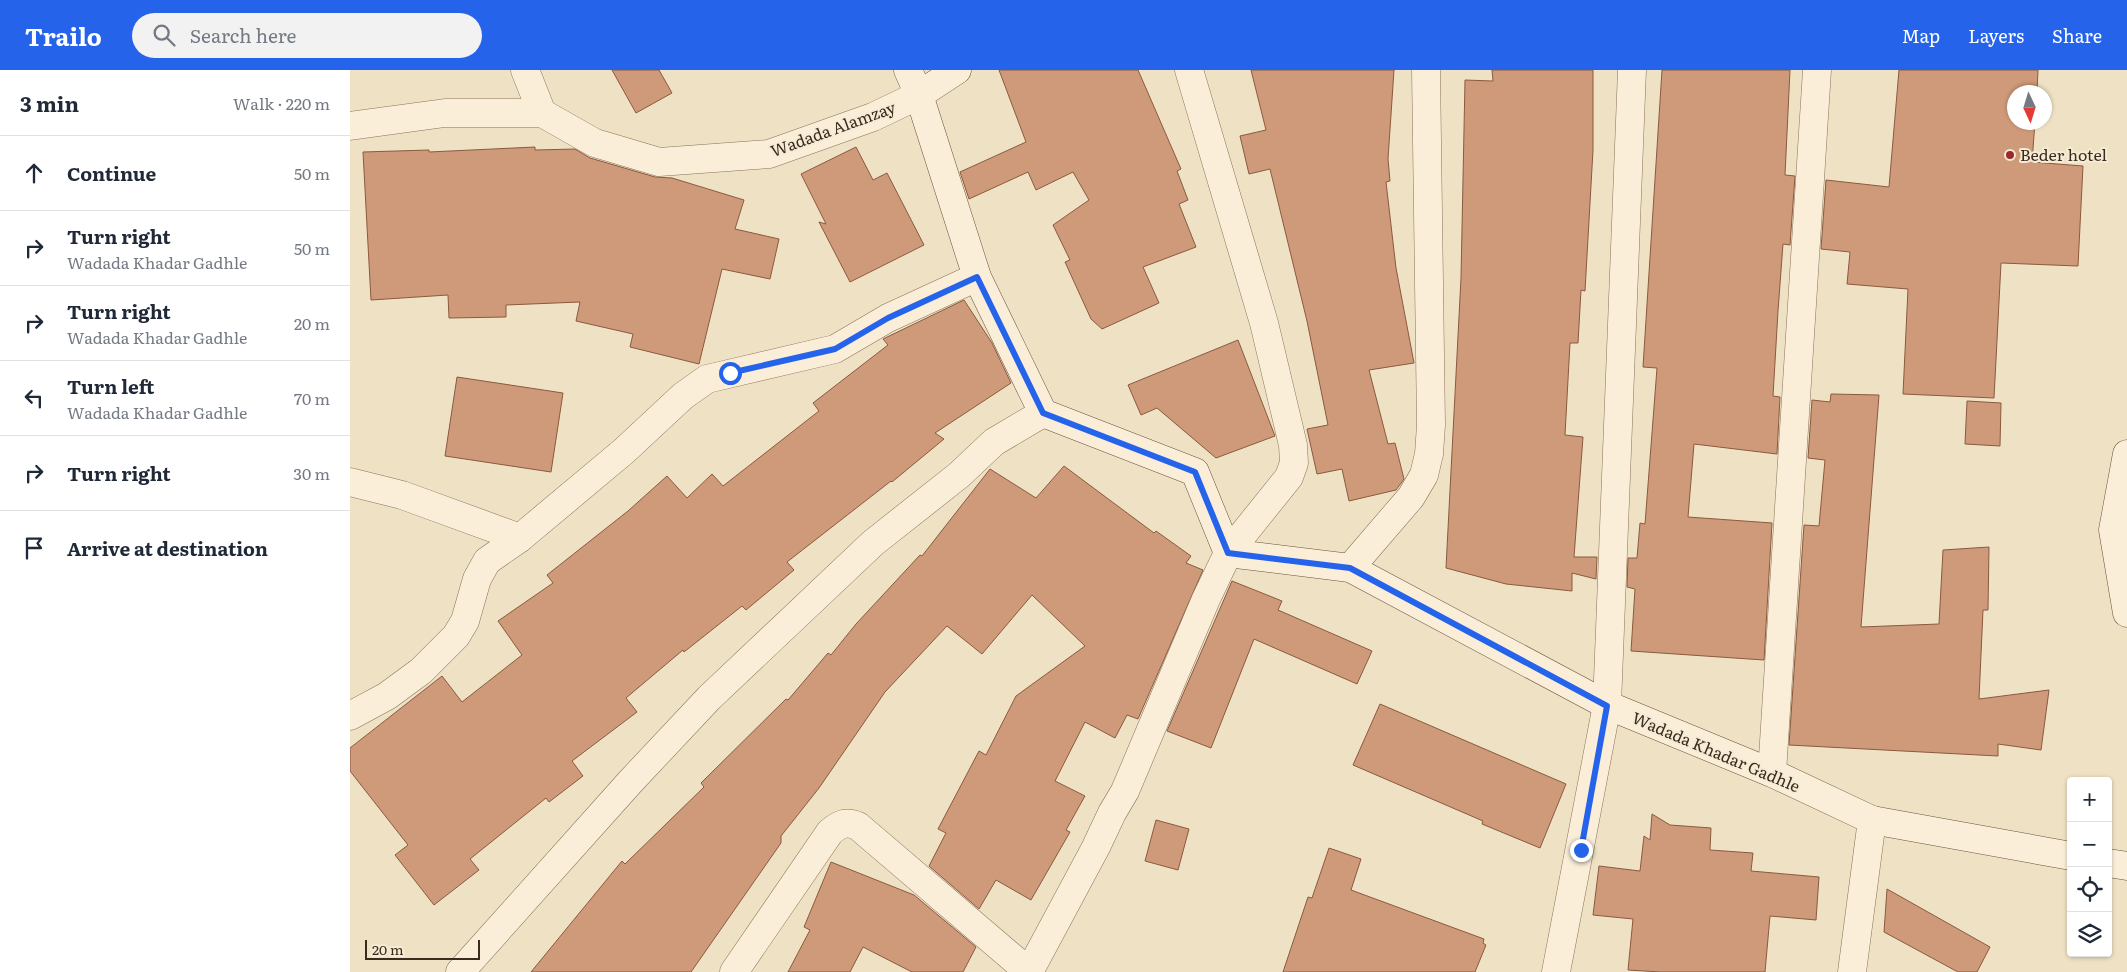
<!DOCTYPE html>
<html lang="en">
<head>
<meta charset="utf-8">
<style>
	body { margin:0; font-family:Literata,serif; background:#f2f2f3; color:#1f2937 }
	.controls { position:absolute; right:15px; bottom:15px; display:grid; overflow:hidden; border-radius:5px; box-shadow:0 1px 4px #0004 }
	.controls button { width:45px; height:45px; display:grid; place-items:center; padding:0; border:0; border-bottom:1px solid #e0e1e3; background:#fff; color:#1f2937; font:25px sans-serif }
	.compass { position:absolute; left:1657px; top:15px; width:45px; height:45px; border-radius:50%; background:#fff; box-shadow:0 1px 4px #0004; rotate:176deg }
	.scale { position:absolute; left:15px; bottom:12px; width:115px; box-sizing:border-box; padding-left:5px; border:2px solid #3a2b1e; border-top:0; font-size:14px; line-height:18px; white-space:nowrap; color:#3a2b1e; -webkit-text-stroke:4px #f6ebd4; paint-order:stroke }
	.stop { position:absolute; width:15px; height:15px; margin:-11px; border:4px solid #2563eb; border-radius:50%; background:#fff }
	.stop.end { background:#2563eb; border-color:#fff; box-shadow:0 1px 5px #0008 }
	.list { margin:0; padding:0; list-style:none }
	h2 { display:flex; justify-content:space-between; align-items:center; height:65px; margin:0; padding:0 20px; font-size:21px }
	h2 small { font-size:16px; font-weight:400; color:#747a83 }
	.list li { display:grid; grid-template-columns:32px 1fr auto; gap:15px; align-items:center; box-sizing:border-box; height:75px; padding:0 20px; border-top:1px solid #e0e1e3 }
	.list b { display:block; font-size:19px; white-space:nowrap }
	.list p { margin:0; font-size:16px; white-space:nowrap; color:#747a83 }
	.list em { font-size:16px; font-style:normal; color:#747a83 }
	.icon { flex:none; width:28px; height:28px; fill:none; stroke:currentColor; stroke-width:2; stroke-linecap:round; stroke-linejoin:round }
	.map { position:relative; flex:none; width:1777px; height:902px; overflow:hidden }
	header { display:flex; align-items:center; gap:30px; box-sizing:border-box; height:70px; padding:0 25px; background:#2563eb; color:#fff }
	header strong { font-size:24px }
	nav { display:flex; gap:28px; margin-inline-start:auto; font-size:18px }
	.search { width:350px; height:45px; background:#f2f2f3; display:flex; align-items:center; gap:12px; box-sizing:border-box; padding:0 18px; border-radius:28px; color:#747a83; font-size:19px }
	main { display:flex }
	aside { flex:1; background:#fff }
	.map>svg:first-child { display:block }
</style>
</head>
<body>
<header>
<strong>Trailo</strong>
<div class="search"><svg class="icon" aria-label="search" viewBox="0 0 24 24"><circle cx="10" cy="10" r="6"/><path d="M15 15l6 6"/></svg>Search here</div>
<nav><a>Map</a><a>Layers</a><a>Share</a></nav>
</header>
<main>
<aside>
<h2>3 min<small>Walk · 220 m</small></h2>
<ul class="list">
<li><svg class="icon" aria-label="ahead" viewBox="0 0 24 24"><path d="M12 20V5M6 11l6-6 6 6"/></svg><div><b>Continue</b></div><em>50 m</em></li>
<li><svg class="icon" aria-label="right" viewBox="0 0 24 24"><path d="M7 20v-9h11M14 6l5 5-5 5"/></svg><div><b>Turn right</b><p>Wadada Khadar Gadhle</p></div><em>50 m</em></li>
<li><svg class="icon" aria-label="right" viewBox="0 0 24 24"><path d="M7 20v-9h11M14 6l5 5-5 5"/></svg><div><b>Turn right</b><p>Wadada Khadar Gadhle</p></div><em>20 m</em></li>
<li><svg class="icon" aria-label="left" viewBox="0 0 24 24"><path d="M17 20v-9H6M10 6l-5 5 5 5"/></svg><div><b>Turn left</b><p>Wadada Khadar Gadhle</p></div><em>70 m</em></li>
<li><svg class="icon" aria-label="right" viewBox="0 0 24 24"><path d="M7 20v-9h11M14 6l5 5-5 5"/></svg><div><b>Turn right</b></div><em>30 m</em></li>
<li><svg class="icon" aria-label="arrive" viewBox="0 0 24 24"><path d="M6 21V4h12l-3 4 3 4H6"/></svg><div><b>Arrive at destination</b></div></li>
</ul>
</aside>
<div class="map">
<svg width="1777" height="902" viewBox="0 0 1777 902">
	<rect width="100%" height="100%" fill="#efe1c4"/>
	<g fill="#ce9a79" stroke="#8a5a3f">
		<polygon points="262,0 309,0 322,23 286,43"/>
		<polygon points="649,0 788,0 831,99 827,101 838,130 829,134 846,177 793,197 809,233 752,259 741,249 715,192 720,190 703,155 739,130 723,102 686,120 678,102 619,129 610,102 676,72"/>
		<polygon points="901,0 1044,0 1038,89 1040,111 1036,112 1046,198 1064,293 1019,300 1038,374 1045,373 1054,409 1046,420 999,431 992,399 967,404 957,359 978,355 957,251 920,99 899,104 890,66 916,60"/>
		<polygon points="1142,0 1243,0 1243,80 1235,221 1231,220 1228,273 1220,273 1215,365 1233,367 1224,487 1247,487 1246,509 1222,503 1222,521 1156,514 1096,498 1111,208 1115,10 1143,11"/>
		<polygon points="1312,0 1440,0 1435,105 1445,106 1440,175 1433,174 1428,241 1423,326 1430,327 1427,384 1344,374 1338,447 1422,453 1414,590 1281,581 1285,519 1277,517 1278,488 1287,488 1290,453 1295,454 1307,298 1293,297"/>
		<polygon points="1549,0 1688,0 1687,22 1664,22 1664,52 1685,52 1682,92 1733,96 1728,196 1651,193 1644,328 1553,324 1558,219 1497,214 1500,182 1471,179 1476,110 1539,117"/>
		<polygon points="185,77 185,80 225,79 240,88 305,107 322,108 394,130 385,159 429,169 420,209 372,199 349,294 280,277 283,264 226,251 230,232 156,235 156,247 99,248 98,225 21,230 13,82 79,80 79,82"/>
		<polygon points="506,77 523,110 537,103 574,175 500,212 469,152 476,154 451,104"/>
		<polygon points="614,230 642,273 661,313 585,363 594,369 542,412 541,411 437,492 444,500 396,540 392,536 334,582 333,580 276,628 287,642 222,691 233,706 199,732 196,728 120,789 129,800 84,835 45,785 58,775 0,701 0,678 92,606 112,632 172,585 148,551 203,513 197,505 278,441 317,406 337,428 362,404 373,416 469,341 463,333 538,275 533,269"/>
		<polygon points="888,270 925,366 866,388 807,338 791,345 778,315"/>
		<polygon points="107,307 213,323 201,402 95,386"/>
		<polygon points="1481,324 1529,325 1511,557 1589,554 1593,480 1639,477 1638,540 1633,540 1629,629 1699,620 1691,680 1648,674 1648,686 1439,675 1454,455 1469,456 1475,390 1458,388 1462,330 1480,332"/>
		<polygon points="1617,331 1651,333 1650,376 1615,374"/>
		<polygon points="714,396 804,463 806,461 841,486 836,493 853,500 788,649 777,645 765,668 735,652 705,711 735,726 716,760 720,762 681,830 646,810 629,839 579,796 596,763 588,759 629,681 636,685 666,626 735,576 682,525 632,584 597,556 535,622 469,718 431,766 431,773 341,902 181,902 272,791 275,794 354,717 351,713 436,629 438,630 478,583 481,585 506,554 570,485 572,486 640,399 686,428"/>
		<polygon points="882,511 932,531 928,540 1022,581 1007,614 904,569 861,678 817,661"/>
		<polygon points="1030,634 1216,714 1190,778 1132,754 1133,751 1003,695"/>
		<polygon points="1302,744 1320,755 1361,758 1360,780 1403,783 1401,801 1469,807 1466,850 1420,846 1415,902 1311,902 1278,900 1283,849 1243,845 1249,796 1290,801 1294,766 1300,770"/>
		<polygon points="806,750 839,759 828,800 795,791"/>
		<polygon points="979,778 1011,789 1001,820 1134,869 1133,873 1136,875 1125,902 933,902 958,827 962,828"/>
		<polygon points="481,792 564,825 626,877 613,902 562,902 513,877 500,902 438,902 460,860 454,857"/>
		<polygon points="1537,819 1640,877 1627,902 1608,902 1534,862"/>
	</g>
	<g fill="none" stroke-linecap="round" stroke-linejoin="round">
		<g stroke="#8a725a" stroke-width="29">
			<g id="street">
				<polyline points="175,0 192,43"/>
				<polyline points="0,56 95,43 192,43 245,73 309,92 419,84 523,47 569,25"/>
				<polyline points="0,412 52,425 170,468"/>
				<polyline points="1000,498 1061,427 1074,405 1079,384 1081,355 1076,0"/>
				<polyline points="0,646 37,626 71,601 106,566 115,551 127,509 137,491 170,468 274,381 333,326 357,309 485,279 538,248 627,207"/>
				<polyline points="1422,703 1467,0"/>
				<polyline points="110,902 281,711 359,628 523,473 609,405 644,372 693,343"/>
				<path d="M384,902l96,-140c10,-8 15,-11 28,-6l171,146"/>
				<polyline points="679,902 746,777 762,743 775,721 856,529 878,483 939,407 944,393 943,375 914,253 839,0"/>
				<polyline points="1206,902 1257,635 1282,0"/>
				<polyline points="1502,902 1522,750"/>
			</g>
		</g>
		<g stroke="#6c533d" stroke-width="29">
			<g id="secondary">
				<polyline points="558,0 569,25 627,207 693,343 845,402 878,483 1000,498 1257,635 1422,703 1522,750 1721,786"/>
				<polyline points="569,25 607,0"/>
				<polyline points="1777,384 1763,460 1777,543"/>
				<polyline points="1758,793 1777,796"/>
			</g>
		</g>
		<use href="#street" stroke="#faeed8" stroke-width="28"/>
		<use href="#secondary" stroke="#faeed8" stroke-width="28"/>
	</g>
	<g fill="none" stroke-linecap="round" stroke-linejoin="round">
		<polyline stroke="#2563eb" stroke-width="6" points="380,303 485,279 538,248 627,207 693,343 845,402 878,483 1000,498 1257,636 1231,780"/>
	</g>
	<circle fill="#9b282d" stroke="#f6ebd4" stroke-width="2" cx="1660" cy="85" r="5"/>
	<g text-anchor="middle" stroke-width="4" stroke-linejoin="round" paint-order="stroke">
		<g font-size="16" fill="#3a2b1e" stroke="#f6ebd4">
			<text transform="translate(483 59) rotate(-20)" y="6">Wadada Alamzay</text>
			<text transform="translate(1366 682) rotate(23)" y="6">Wadada Khadar Gadhle</text>
		</g>
		<g font-size="16" fill="#3a2b1e" stroke="#f6ebd4" text-anchor="start">
			<text x="1670" y="91">Beder hotel</text>
		</g>
	</g>
</svg>
<div class="controls">
<button>+</button>
<button>−</button>
<button><svg class="icon" aria-label="locate" viewBox="0 0 24 24"><circle cx="12" cy="12" r="6"/><path d="M12 2v4M12 18v4M2 12h4M18 12h4"/></svg></button>
<button><svg class="icon" aria-label="layers" viewBox="0 0 24 24"><path d="M12 4l9 5-9 5-9-5zM3 14l9 5 9-5"/></svg></button>
</div>
<svg class="compass" viewBox="-18 -18 36 36"><path d="M0-13l5 13h-10z" fill="#e53935"/><path d="M0 13l5-13h-10z" fill="#747a83"/></svg>
<div class="scale">20 m</div>
<div class="stop" style="left:380px;top:303px"></div>
<div class="stop end" style="left:1231px;top:780px"></div>
</div>
</main>
</body>
</html>
